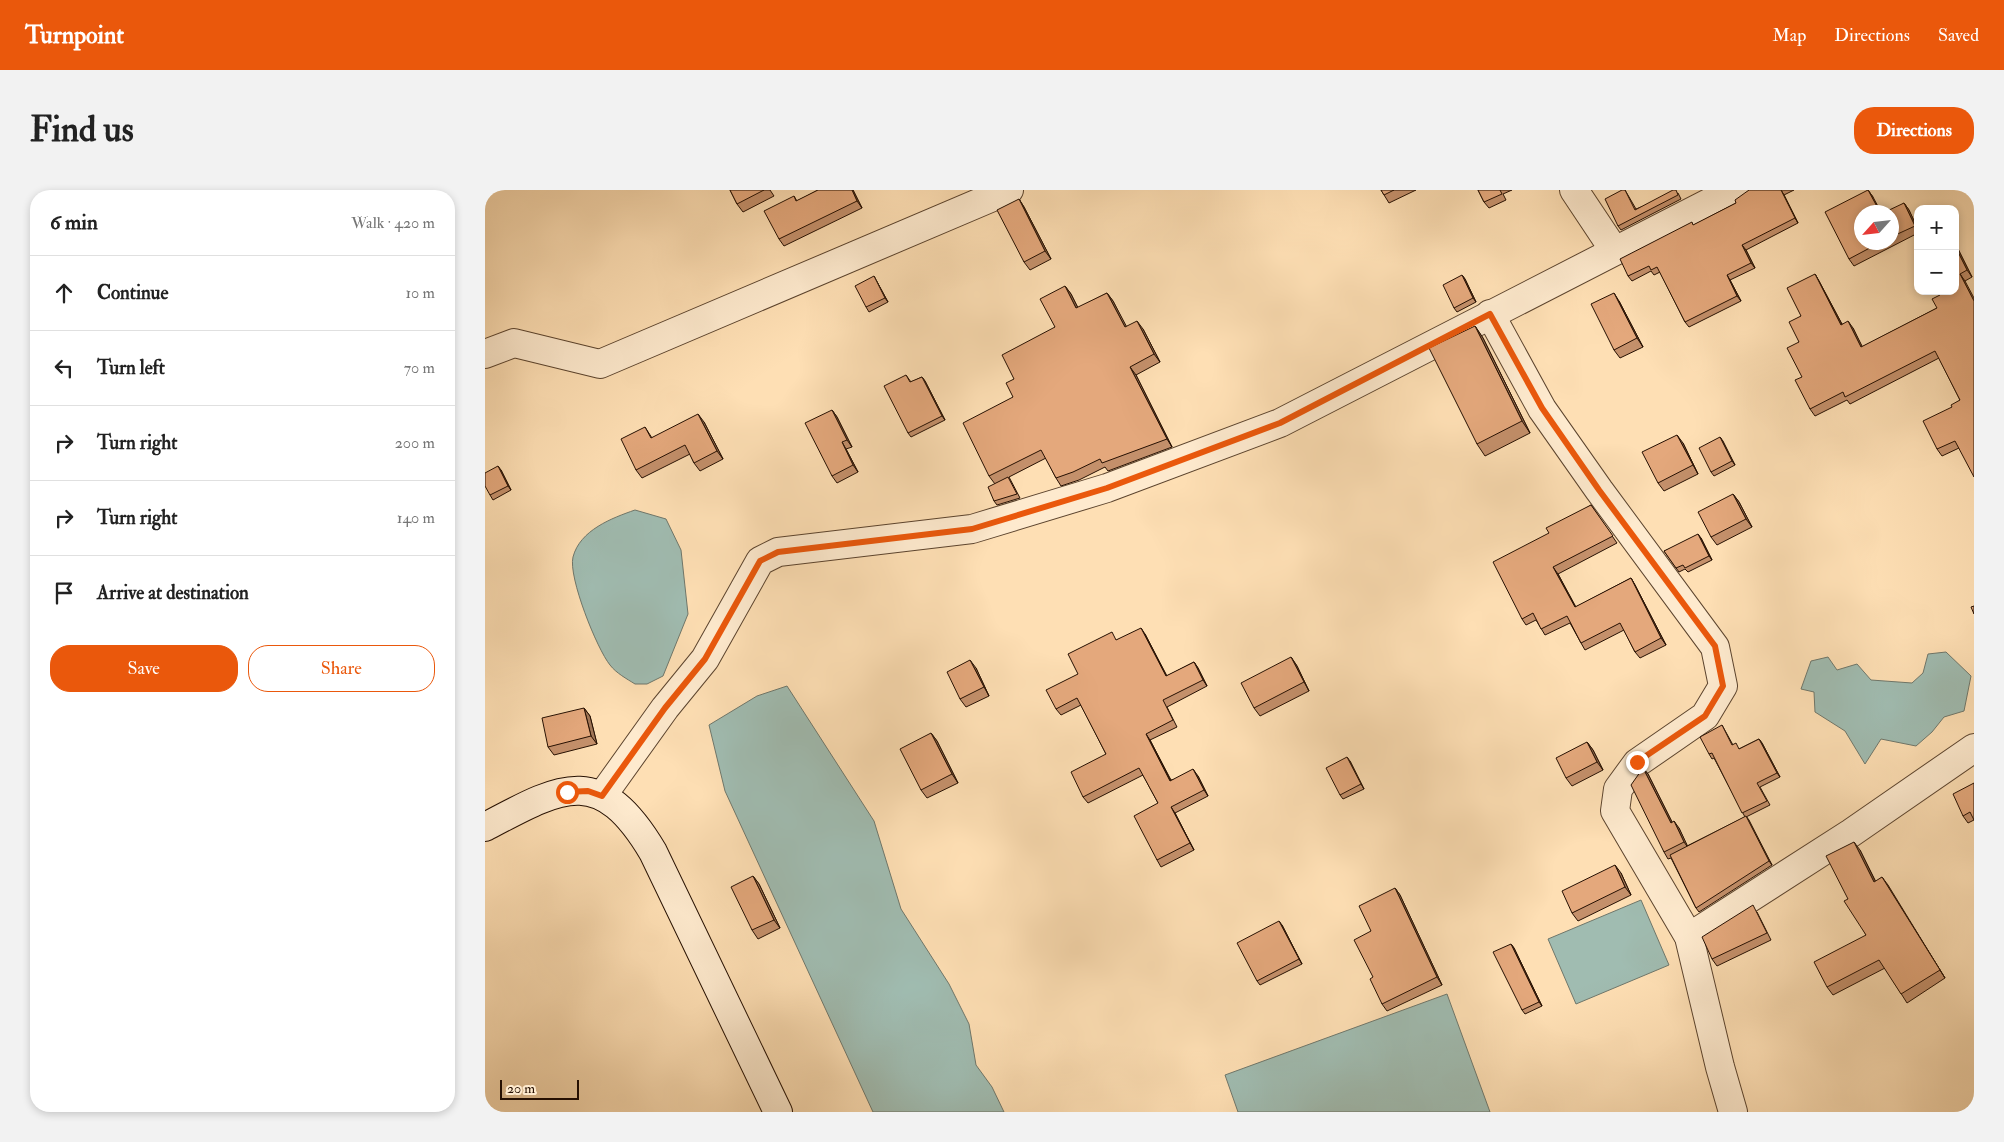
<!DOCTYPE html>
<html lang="en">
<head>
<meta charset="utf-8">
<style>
	body { margin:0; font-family:"IM FELL Double Pica",serif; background:#f2f2f2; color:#222 }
	.controls { position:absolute; right:15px; top:15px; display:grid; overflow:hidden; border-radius:10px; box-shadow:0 2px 8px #0003 }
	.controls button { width:45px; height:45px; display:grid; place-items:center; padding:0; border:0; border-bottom:1px solid #e0e0e0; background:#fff; color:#222; font:25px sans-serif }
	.compass { position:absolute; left:1369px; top:15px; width:45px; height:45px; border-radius:50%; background:#fff; box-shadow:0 2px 8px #0003; rotate:243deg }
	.scale { position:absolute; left:15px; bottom:12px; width:79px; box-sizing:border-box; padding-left:5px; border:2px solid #261002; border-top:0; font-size:14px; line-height:18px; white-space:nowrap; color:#261002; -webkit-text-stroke:4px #feeace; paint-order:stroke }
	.stop { position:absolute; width:15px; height:15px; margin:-11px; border:4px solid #ea580c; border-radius:50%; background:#fff }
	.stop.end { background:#ea580c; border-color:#fff; box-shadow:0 1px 5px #0008 }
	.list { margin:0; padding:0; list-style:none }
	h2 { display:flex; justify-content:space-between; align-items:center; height:65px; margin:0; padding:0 20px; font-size:21px }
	h2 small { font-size:16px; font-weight:400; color:#767676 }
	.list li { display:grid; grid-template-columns:32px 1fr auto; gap:15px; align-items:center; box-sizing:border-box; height:75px; padding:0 20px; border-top:1px solid #e0e0e0 }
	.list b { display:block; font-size:19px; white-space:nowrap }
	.list em { font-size:16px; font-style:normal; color:#767676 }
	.actions { display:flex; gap:10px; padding:15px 20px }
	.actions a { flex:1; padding:11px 0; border:1px solid #ea580c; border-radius:20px; text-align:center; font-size:18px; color:#ea580c }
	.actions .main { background:#ea580c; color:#fff }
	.icon { flex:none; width:28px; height:28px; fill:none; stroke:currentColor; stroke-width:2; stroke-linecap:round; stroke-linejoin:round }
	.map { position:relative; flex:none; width:1489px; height:922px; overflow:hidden; border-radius:20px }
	header { display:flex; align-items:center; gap:30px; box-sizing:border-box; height:70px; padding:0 25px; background:#ea580c; color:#fff }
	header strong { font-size:24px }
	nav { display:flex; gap:28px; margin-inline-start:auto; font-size:18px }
	.intro { display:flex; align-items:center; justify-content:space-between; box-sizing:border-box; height:120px; padding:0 30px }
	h1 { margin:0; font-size:35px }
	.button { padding:12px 22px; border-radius:20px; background:#ea580c; color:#fff; font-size:18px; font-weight:700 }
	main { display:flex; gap:30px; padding:0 30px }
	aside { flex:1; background:#fff; border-radius:20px; box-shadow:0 2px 8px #0003 }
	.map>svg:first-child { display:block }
</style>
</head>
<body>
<header>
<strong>Turnpoint</strong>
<nav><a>Map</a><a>Directions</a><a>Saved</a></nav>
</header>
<div class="intro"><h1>Find us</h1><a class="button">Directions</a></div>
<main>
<aside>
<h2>6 min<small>Walk · 420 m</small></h2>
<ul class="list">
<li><svg class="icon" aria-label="ahead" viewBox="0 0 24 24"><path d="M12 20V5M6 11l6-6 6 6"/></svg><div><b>Continue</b></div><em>10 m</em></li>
<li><svg class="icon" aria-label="left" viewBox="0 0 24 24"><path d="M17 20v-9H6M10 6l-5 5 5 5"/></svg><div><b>Turn left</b></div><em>70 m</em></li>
<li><svg class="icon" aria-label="right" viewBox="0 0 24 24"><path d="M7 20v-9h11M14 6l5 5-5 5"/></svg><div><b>Turn right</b></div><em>200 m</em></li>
<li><svg class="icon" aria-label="right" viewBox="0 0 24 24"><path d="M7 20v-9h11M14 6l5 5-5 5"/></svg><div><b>Turn right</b></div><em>140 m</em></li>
<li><svg class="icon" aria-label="arrive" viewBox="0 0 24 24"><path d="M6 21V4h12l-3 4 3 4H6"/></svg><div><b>Arrive at destination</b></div></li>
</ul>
<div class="actions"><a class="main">Save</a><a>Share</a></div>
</aside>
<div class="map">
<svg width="1489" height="922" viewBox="0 0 1489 922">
	<rect width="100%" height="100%" fill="#fedfb4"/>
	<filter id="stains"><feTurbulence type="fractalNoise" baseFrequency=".004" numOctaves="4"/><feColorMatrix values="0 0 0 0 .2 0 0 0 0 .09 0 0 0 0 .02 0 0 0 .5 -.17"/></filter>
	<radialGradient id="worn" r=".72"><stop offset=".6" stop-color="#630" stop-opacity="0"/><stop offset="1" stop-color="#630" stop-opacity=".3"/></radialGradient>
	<g fill="#a0bcb1" stroke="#6f776b">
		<path d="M150,320l31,9 15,31 7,64 -25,62 -16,8h-12c-8,-5 -19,-11 -25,-19 -13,-16 -42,-88 -37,-108 7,-27 39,-39 62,-47z"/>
		<polygon points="1461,462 1486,486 1479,521 1459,527 1447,542 1431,556 1396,549 1380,574 1360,541 1330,522 1329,502 1316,499 1326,471 1343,467 1352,480 1372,474 1386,490 1427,493 1438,483 1443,464"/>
		<polygon points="302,496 389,631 416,719 464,794 484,834 491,875 507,897 519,922 388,922 240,601 224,535 272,506"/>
		<polygon points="1156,710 1184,775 1091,814 1063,749"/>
		<polygon points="962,804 1005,922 753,922 740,885"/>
	</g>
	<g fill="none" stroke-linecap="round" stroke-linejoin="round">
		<g stroke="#5c442e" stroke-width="30">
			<g id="minor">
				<polyline points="1089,0 1129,60"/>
				<polyline points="1005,124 1057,219 1114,300 1230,457 1238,496 1220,526 1152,573 1133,599 1130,621 1204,747 1235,877 1248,922"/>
				<polyline points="0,164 29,153 115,174 524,0"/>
				<polyline points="117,606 180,518 220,469 275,371 293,362 487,339 622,298 795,233 1249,0"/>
				<polyline points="1204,747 1366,643 1489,558"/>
			</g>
		</g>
		<g stroke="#261002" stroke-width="30">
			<path id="secondary" d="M0,637c77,-41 115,-64 168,25l125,260"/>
		</g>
		<use href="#minor" stroke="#feeace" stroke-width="28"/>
		<use href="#secondary" stroke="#feeace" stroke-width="28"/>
	</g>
	<g fill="#c4906b" stroke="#261002">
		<polygon points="245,0 285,0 289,6 258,22 252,14"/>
		<polygon points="333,0 368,0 377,18 299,56 294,49 309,6 312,11"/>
		<polygon points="896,0 931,0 904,13"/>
		<polygon points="993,0 1027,0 1018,4 1021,10 1004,18 999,12"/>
		<polygon points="1140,0 1151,19 1193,3 1196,9 1136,40 1133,36"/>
		<polygon points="1264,0 1309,0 1299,5 1313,33 1261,60 1270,78 1245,90 1256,111 1204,137 1200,132 1175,82 1169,85 1166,81 1147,91 1143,86 1209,35 1251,13"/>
		<polygon points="1383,0 1388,7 1376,52 1406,52 1406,22 1419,13 1424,20 1433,39 1433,43 1369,76 1364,69"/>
		<polygon points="534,9 539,17 566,69 545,80 539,72"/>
		<polygon points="1470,53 1487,87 1480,91 1474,258 1457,266 1452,259 1467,217 1475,210 1454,168 1365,214 1362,210 1330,226 1325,219 1314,152 1316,126 1330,84 1334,91 1357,134 1368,138 1377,157 1452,118"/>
		<polygon points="977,85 980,89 991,112 972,122 969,118"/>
		<polygon points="391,90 403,112 384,122 381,117"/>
		<polygon points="580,96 586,104 593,118 622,103 628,111 641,137 658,139 675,172 651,185 687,257 623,281 620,277 594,290 576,296 571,288 561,268 524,287 535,308 512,315 509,311 510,294 504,286 528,207 570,137"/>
		<polygon points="1134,111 1158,157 1135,168 1129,160"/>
		<polygon points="990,136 998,148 1045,243 1000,266 992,254"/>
		<polygon points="421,185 426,192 437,187 440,191 460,230 426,247 423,243"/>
		<polygon points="347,220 352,227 367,257 361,259 373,282 352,293 347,286"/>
		<polygon points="219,232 238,269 215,281 209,273 205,264 157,288 151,280 160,237 167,248"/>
		<polygon points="1235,247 1250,275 1229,286 1226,282"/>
		<polygon points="1198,253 1213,284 1179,301 1173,293"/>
		<polygon points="16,280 26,300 8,310 5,305"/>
		<polygon points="1248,304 1254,312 1267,337 1232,355 1226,347"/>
		<polygon points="1106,315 1132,353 1073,384 1091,417 1146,388 1150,395 1181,455 1155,468 1150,462 1139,440 1100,460 1096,453 1085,433 1060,445 1051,430 1041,435 1037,429 1064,343"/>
		<polygon points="1216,348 1227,370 1203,382 1200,379 1194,382 1179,361"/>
		<polygon points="660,444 682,486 709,472 713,478 722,496 682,517 692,537 665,550 686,590 713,586 723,606 690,623 709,660 676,677 672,670 673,613 658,585 603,613 598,607 621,564 596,515 576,525 571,519 632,450"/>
		<polygon points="806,467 812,476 824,501 775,526 769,518"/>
		<polygon points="491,478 504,506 481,517 475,509"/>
		<polygon points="99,518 105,526 112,554 69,565 63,557"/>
		<polygon points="1237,535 1248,555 1254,559 1274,549 1277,553 1295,587 1275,597 1285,615 1261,627 1287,675 1214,722 1211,718 1186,668 1183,669 1179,662 1158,578 1163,584 1187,632 1194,638 1202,656 1260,627 1229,568 1227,569 1224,564"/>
		<polygon points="446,543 452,551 473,593 442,608 436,600"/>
		<polygon points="1102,552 1108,560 1118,580 1087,596 1081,588"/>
		<polygon points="865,571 879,599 858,609 855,605"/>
		<polygon points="1489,593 1489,630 1483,633 1478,626"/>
		<polygon points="1375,660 1391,692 1397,687 1460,788 1422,813 1400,778 1348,805 1342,797 1381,745 1363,709"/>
		<polygon points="1136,683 1146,705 1093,731 1087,723"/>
		<polygon points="268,686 274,694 295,738 273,749 267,740"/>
		<polygon points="910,698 915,705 957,795 902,821 897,814 886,741"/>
		<polygon points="1272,722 1286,750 1232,776 1227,769"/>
		<polygon points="797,735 817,774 775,795 772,791"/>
		<polygon points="1026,754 1029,758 1057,816 1040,824 1037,820"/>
	</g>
	<g fill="#a07657" stroke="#261002">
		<polygon points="367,0 368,0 377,18 372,11"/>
		<polygon points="1296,0 1299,5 1313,33 1310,28"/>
		<polygon points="1383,0 1388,7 1396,22 1395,22"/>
		<polygon points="534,9 539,17 566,69 560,61"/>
		<polygon points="1419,13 1424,20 1433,40 1430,36"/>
		<polygon points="1470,53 1487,87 1482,80 1470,56"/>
		<polygon points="1257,55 1261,60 1270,78 1266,73"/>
		<polygon points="1330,84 1334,91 1361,142 1356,135"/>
		<polygon points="1475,84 1480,91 1489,108 1489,111"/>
		<polygon points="977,85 980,89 991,112 988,108"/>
		<polygon points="1242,85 1245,90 1256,111 1252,106"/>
		<polygon points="389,86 391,90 403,112 400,108"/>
		<polygon points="580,96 586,104 597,126 591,118"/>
		<polygon points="622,103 628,111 646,145 640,137"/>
		<polygon points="1129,103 1134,111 1158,157 1152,148"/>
		<polygon points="652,131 658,139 675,172 669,164"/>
		<polygon points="1363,131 1368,138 1381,164 1376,157"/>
		<polygon points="990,136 998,148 1045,243 1037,231"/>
		<polygon points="645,177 651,185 687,257 682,249"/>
		<polygon points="437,187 440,191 460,230 457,226"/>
		<polygon points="347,220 352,227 367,257 362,250"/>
		<polygon points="213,224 219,232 238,269 232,261"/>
		<polygon points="1192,245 1198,253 1213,284 1208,275"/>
		<polygon points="1235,247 1238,251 1250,275 1247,271"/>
		<polygon points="357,252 361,259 373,282 368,275"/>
		<polygon points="13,276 16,280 26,300 23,296"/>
		<polygon points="1248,304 1254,312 1267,337 1261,329"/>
		<polygon points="1213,344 1216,348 1227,370 1224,366"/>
		<polygon points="1068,377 1073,384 1094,424 1090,417"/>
		<polygon points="1146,388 1150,395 1181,455 1176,448"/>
		<polygon points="656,438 660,444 685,493 681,486"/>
		<polygon points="806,467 812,476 824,501 819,492"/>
		<polygon points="485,470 491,478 504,506 499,497"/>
		<polygon points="709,472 713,478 722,496 718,490"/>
		<polygon points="99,518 105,526 112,554 106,546"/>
		<polygon points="446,543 452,551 473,593 467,584"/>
		<polygon points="661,544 665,550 689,597 685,591"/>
		<polygon points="1274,549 1277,553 1295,587 1292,583"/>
		<polygon points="1102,552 1108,560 1118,580 1112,572"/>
		<polygon points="862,567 865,571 879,599 876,594"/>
		<polygon points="1158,578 1163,584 1191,640 1186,633"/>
		<polygon points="708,579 713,586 723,606 719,600"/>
		<polygon points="686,617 690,623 709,660 705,653"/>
		<polygon points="1261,626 1264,630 1287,675 1284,671"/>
		<polygon points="1189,631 1194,638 1204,659 1199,652"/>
		<polygon points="1369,652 1375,660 1395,701 1389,692"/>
		<polygon points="1130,675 1136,683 1146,705 1140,697"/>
		<polygon points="268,686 274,694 295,738 289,730"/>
		<polygon points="1397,687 1403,695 1460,788 1455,780"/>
		<polygon points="910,698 915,705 957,795 952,787"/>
		<polygon points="794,731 797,735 817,774 814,769"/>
		<polygon points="1026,754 1029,758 1057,816 1054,812"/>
	</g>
	<g fill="#e4a87c" stroke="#261002">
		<polygon points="245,0 279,0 252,14"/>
		<polygon points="333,0 367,0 372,11 294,49 279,21 309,6 311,11"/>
		<polygon points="896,0 909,0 899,5"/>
		<polygon points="993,0 1015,0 1017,4 999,12"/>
		<polygon points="1137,0 1140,0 1150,20 1188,0 1191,0 1193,5 1133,36 1120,9"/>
		<polygon points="1264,0 1296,0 1310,28 1257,55 1266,73 1242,85 1252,106 1200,132 1172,77 1166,80 1164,76 1143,86 1135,69 1207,32 1208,35 1251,13 1250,10"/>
		<polygon points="1383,0 1395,22 1376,22 1376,52 1396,52 1364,69 1340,22"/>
		<polygon points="534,9 560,61 539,72 512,20"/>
		<polygon points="1419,13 1430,36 1406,47 1406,22 1400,22"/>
		<polygon points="1470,56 1482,80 1475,84 1489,111 1489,287 1470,251 1452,259 1438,231 1467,217 1466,215 1475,210 1450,161 1360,207 1358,202 1325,219 1310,190 1317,187 1302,158 1314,152 1304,132 1316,126 1302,98 1330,84 1356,135 1363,131 1376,157 1452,118 1447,109 1455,105 1454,101 1470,101"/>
		<polygon points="977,85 988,108 969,118 958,95"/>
		<polygon points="389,86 400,108 381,117 370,96"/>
		<polygon points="580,96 591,118 622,103 640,137 652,131 669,164 645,177 682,249 617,273 615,269 588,282 571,288 556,260 504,286 478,233 528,207 521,193 529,189 517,165 570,137 555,109"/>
		<polygon points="1129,103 1152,148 1129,160 1106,114"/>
		<polygon points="990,136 1037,231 992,254 944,158"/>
		<polygon points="421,185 425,192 437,187 457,226 423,243 399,196"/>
		<polygon points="347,220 362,250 357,252 368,275 347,286 320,233"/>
		<polygon points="213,224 232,261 209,273 200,255 151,280 136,249 160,237 166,248"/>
		<polygon points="1192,245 1208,275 1173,293 1157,262"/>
		<polygon points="1235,247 1247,271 1226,282 1214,258"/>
		<polygon points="13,276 23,296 5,305 0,296 0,283"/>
		<polygon points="523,287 532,304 509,311 503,297"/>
		<polygon points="1248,304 1261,329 1226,347 1213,322"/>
		<polygon points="1106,315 1128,346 1068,377 1090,417 1146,388 1176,448 1150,462 1135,433 1096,453 1082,426 1056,439 1048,423 1037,429 1008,372 1064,343 1061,338"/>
		<polygon points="1213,344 1224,366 1200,378 1198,375 1191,378 1179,361"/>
		<polygon points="1489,416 1489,424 1486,417"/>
		<polygon points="656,438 681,486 709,472 718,490 678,510 688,530 661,544 685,591 708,579 719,600 686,617 705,653 672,670 649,626 673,613 654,578 598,607 586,582 621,564 592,508 571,519 561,500 593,484 583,464 627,442 631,450"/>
		<polygon points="806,467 819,492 769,518 756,493"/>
		<polygon points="485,470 499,497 475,509 462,482"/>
		<polygon points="99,518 106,546 63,557 57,528"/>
		<polygon points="1237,535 1247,555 1251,553 1254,559 1274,549 1292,583 1272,593 1282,611 1257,623 1227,563 1224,564 1215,547"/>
		<polygon points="446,543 467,584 436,600 415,559"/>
		<polygon points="1102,552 1112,572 1081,588 1071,568"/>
		<polygon points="862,567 876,594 855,605 841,578"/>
		<polygon points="1158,578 1186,633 1189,631 1199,652 1179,662 1146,595"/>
		<polygon points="1489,593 1489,630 1485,622 1478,626 1468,604"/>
		<polygon points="1261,626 1284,671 1211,718 1185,665"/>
		<polygon points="1369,652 1389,692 1397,687 1455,780 1416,804 1394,770 1342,797 1329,772 1381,745 1359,711 1363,709 1341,666"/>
		<polygon points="1130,675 1140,697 1087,723 1077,701"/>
		<polygon points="268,686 289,730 267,740 246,697"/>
		<polygon points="910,698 952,787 897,814 885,789 888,787 869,750 886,741 874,716"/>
		<polygon points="1268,715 1282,743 1227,769 1217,747"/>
		<polygon points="794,731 814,769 772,791 752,753"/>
		<polygon points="1026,754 1054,812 1037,820 1008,762"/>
	</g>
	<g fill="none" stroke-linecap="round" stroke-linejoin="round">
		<polyline stroke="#ea580c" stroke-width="6" points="82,602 103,601 117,606 180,518 220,469 275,371 293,362 487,339 622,298 795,233 1005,124 1057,218 1114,300 1230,456 1238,496 1220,526 1152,572"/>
	</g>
	<rect width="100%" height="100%" filter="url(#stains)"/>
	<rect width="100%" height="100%" fill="url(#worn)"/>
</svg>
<div class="controls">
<button>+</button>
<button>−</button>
</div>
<svg class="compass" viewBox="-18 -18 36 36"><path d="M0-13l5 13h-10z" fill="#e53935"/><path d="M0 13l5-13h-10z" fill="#767676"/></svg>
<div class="scale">20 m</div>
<div class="stop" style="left:82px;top:602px"></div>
<div class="stop end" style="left:1152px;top:572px"></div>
</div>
</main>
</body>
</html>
